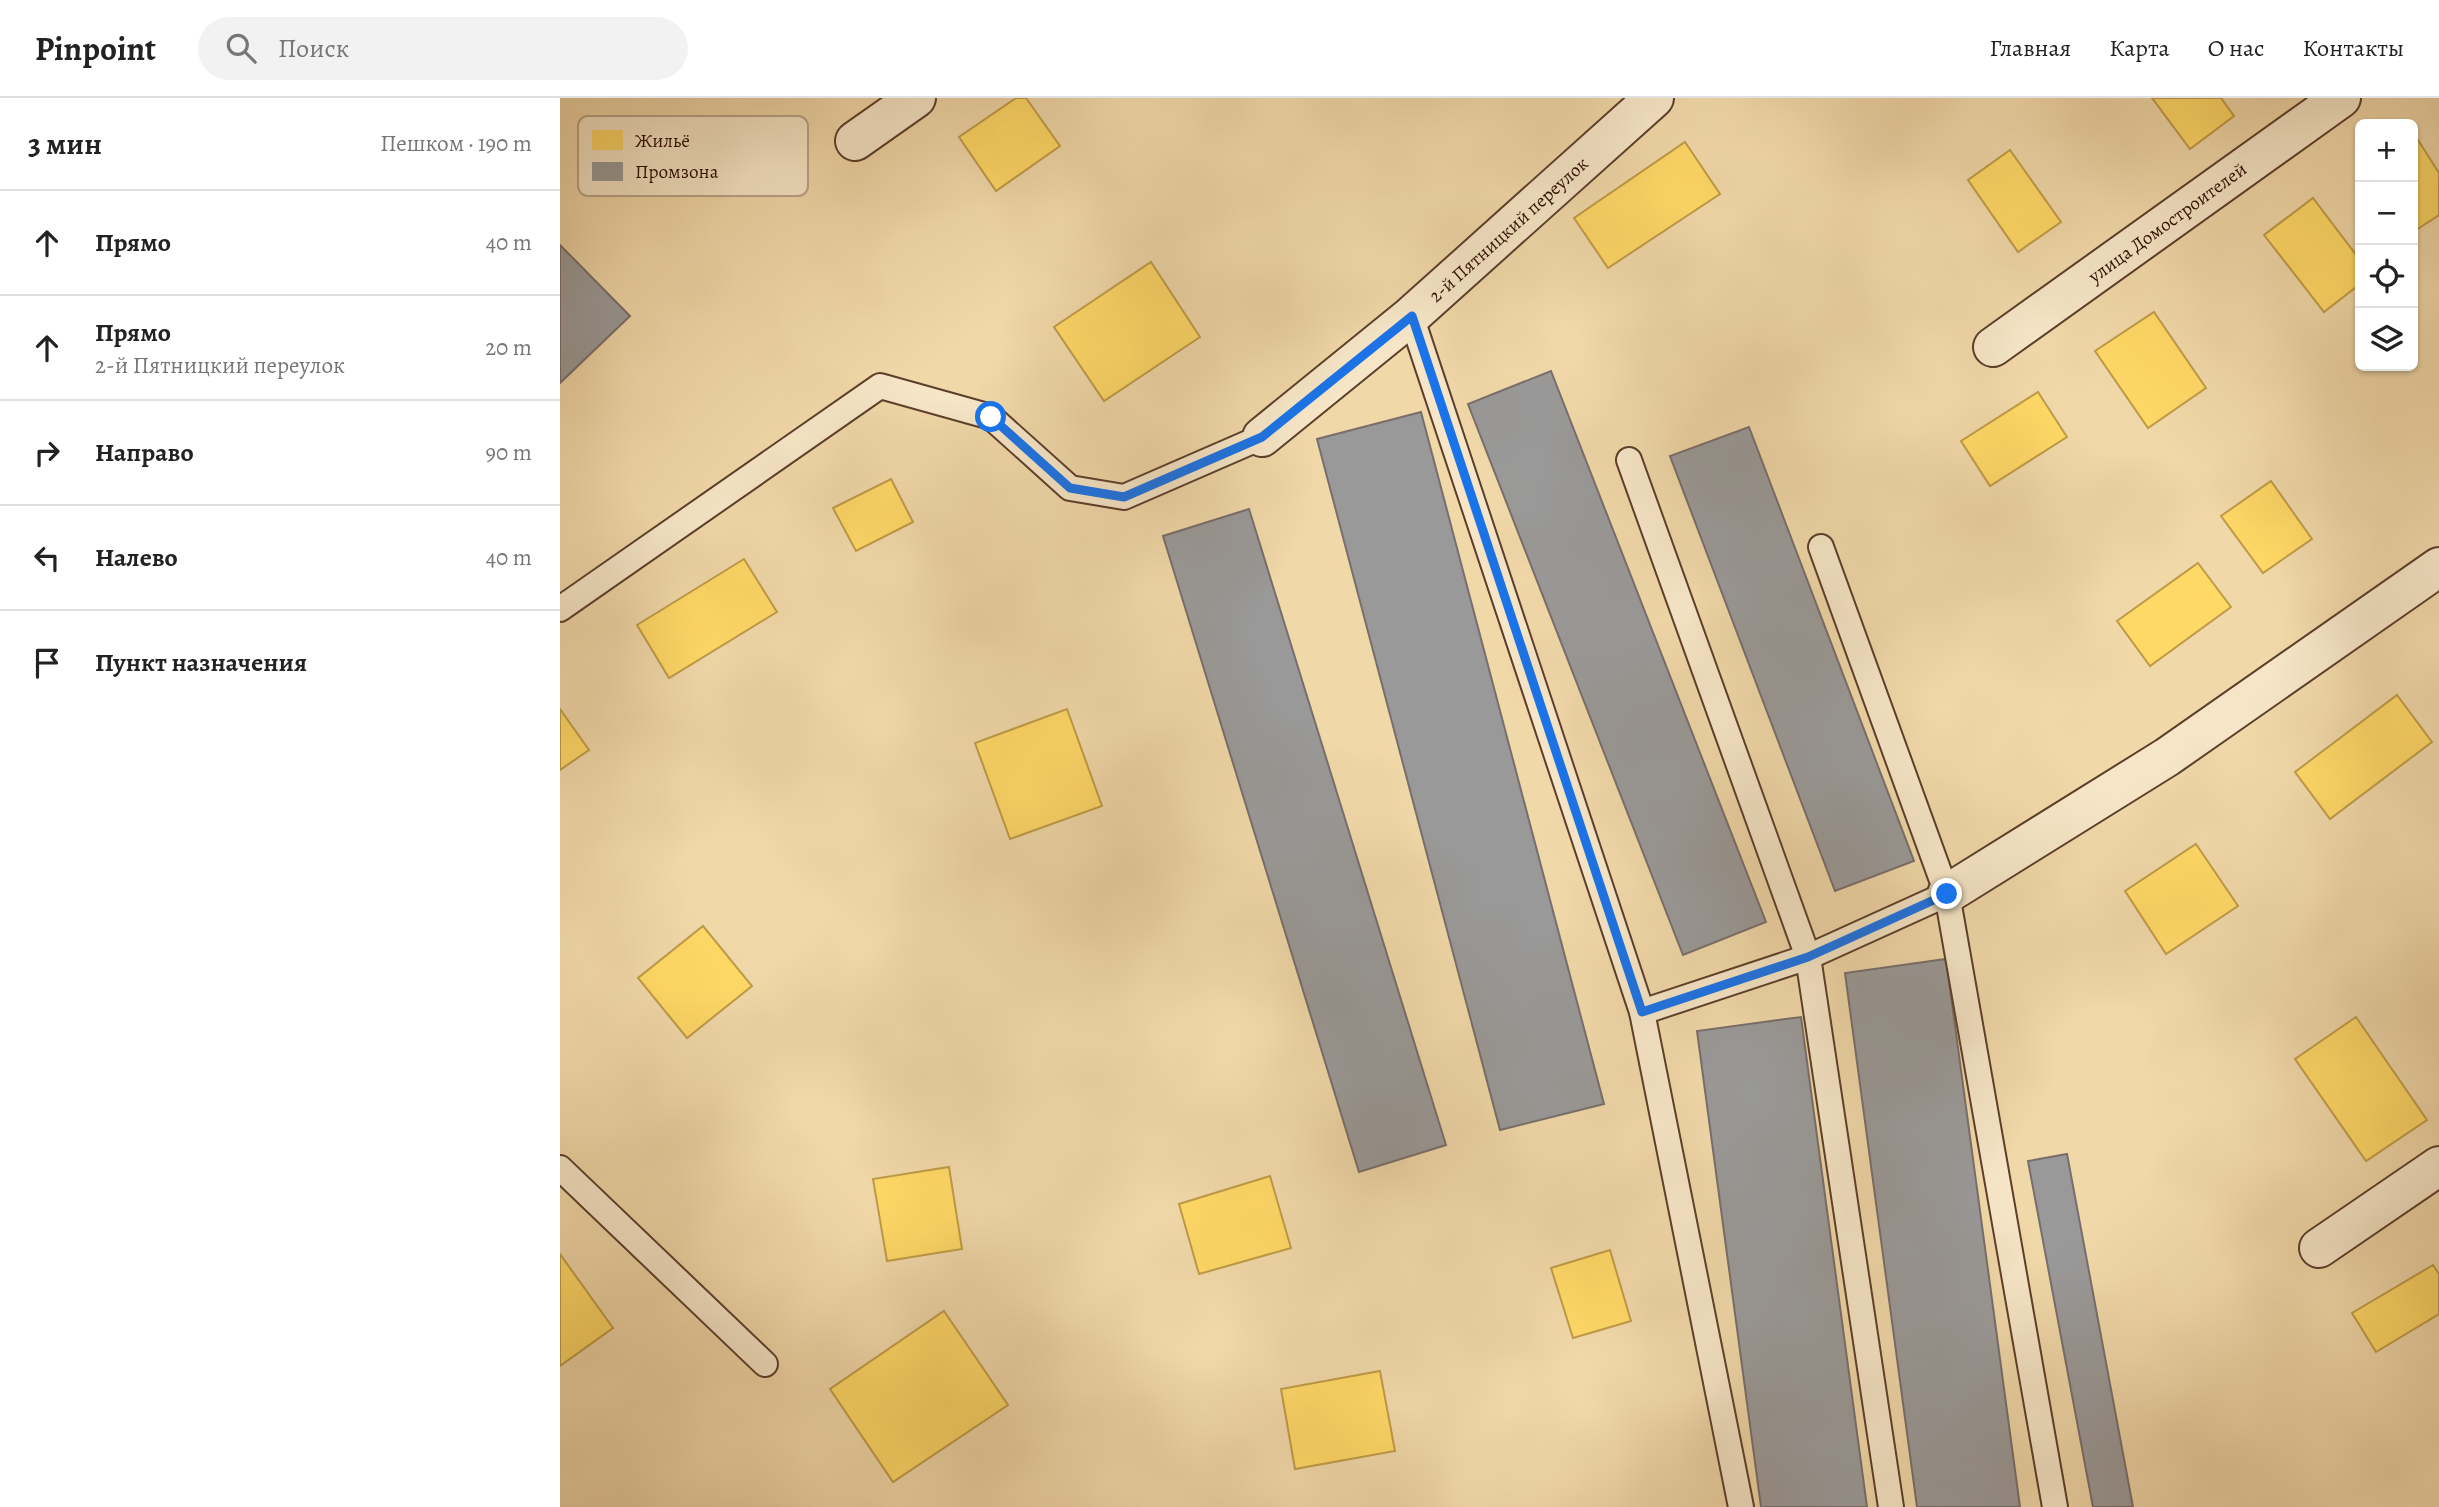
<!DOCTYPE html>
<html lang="ru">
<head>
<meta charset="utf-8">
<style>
	body { margin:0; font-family:Alegreya,serif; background:#f2f2f2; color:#222 }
	.controls { position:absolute; right:21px; top:21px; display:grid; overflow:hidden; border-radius:10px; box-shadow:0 2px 5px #0004 }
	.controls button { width:63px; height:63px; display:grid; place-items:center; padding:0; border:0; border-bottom:2px solid #e0e0e0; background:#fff; color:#222; font:35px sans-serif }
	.stop { position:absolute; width:21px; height:21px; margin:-16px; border:5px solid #1a73e8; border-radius:50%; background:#fff }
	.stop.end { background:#1a73e8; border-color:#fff; box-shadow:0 2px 7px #0008 }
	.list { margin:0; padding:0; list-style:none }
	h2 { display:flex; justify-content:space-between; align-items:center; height:91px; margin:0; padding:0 28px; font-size:30px }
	h2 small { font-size:23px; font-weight:400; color:#767676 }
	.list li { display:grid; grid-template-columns:46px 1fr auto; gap:21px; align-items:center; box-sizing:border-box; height:105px; padding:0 28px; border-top:2px solid #e0e0e0 }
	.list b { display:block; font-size:26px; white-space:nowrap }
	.list p { margin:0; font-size:23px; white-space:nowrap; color:#767676 }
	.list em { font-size:23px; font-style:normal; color:#767676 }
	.icon { flex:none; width:38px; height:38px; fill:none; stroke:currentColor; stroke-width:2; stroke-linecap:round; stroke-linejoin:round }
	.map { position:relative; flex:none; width:1879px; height:1409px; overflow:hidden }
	header { display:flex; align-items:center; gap:42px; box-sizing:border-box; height:98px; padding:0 35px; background:#fff; border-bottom:2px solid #e0e0e0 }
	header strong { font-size:33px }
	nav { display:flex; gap:38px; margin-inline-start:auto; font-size:24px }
	.search { width:490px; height:63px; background:#f2f2f2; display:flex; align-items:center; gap:18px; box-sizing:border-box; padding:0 24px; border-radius:38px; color:#767676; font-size:26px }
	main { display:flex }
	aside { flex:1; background:#fff }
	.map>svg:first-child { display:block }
</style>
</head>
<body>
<header>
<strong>Pinpoint</strong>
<div class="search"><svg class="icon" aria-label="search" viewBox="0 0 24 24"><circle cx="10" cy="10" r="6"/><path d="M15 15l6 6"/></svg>Поиск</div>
<nav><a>Главная</a><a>Карта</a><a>О нас</a><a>Контакты</a></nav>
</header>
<main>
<aside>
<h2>3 мин<small>Пешком · 190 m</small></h2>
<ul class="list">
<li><svg class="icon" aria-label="ahead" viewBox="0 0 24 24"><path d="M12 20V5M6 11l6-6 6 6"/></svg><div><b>Прямо</b></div><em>40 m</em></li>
<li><svg class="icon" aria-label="ahead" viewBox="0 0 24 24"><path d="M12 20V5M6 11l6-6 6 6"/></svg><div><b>Прямо</b><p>2-й Пятницкий переулок</p></div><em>20 m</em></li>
<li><svg class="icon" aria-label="right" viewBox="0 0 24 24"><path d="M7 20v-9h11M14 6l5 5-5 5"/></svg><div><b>Направо</b></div><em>90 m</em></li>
<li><svg class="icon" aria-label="left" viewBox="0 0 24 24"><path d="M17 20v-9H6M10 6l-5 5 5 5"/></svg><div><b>Налево</b></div><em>40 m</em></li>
<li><svg class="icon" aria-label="arrive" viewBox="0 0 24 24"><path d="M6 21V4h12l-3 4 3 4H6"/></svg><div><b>Пункт назначения</b></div></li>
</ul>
</aside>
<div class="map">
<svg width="1879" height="1409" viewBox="0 0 1879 1409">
	<rect width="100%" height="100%" fill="#f1d8a9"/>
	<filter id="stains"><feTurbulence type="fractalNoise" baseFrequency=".00286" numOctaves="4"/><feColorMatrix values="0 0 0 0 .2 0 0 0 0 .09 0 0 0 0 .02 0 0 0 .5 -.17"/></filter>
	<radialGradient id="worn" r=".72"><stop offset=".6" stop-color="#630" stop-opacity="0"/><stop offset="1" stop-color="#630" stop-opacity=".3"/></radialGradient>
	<g fill="#ffd966" stroke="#bf9b47" stroke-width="2">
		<polygon points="456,0 466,0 500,48 436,93 399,39"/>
		<polygon points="1592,0 1661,0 1674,18 1630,51"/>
		<polygon points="1853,34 1879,75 1879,117 1853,134"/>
		<polygon points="1125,44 1160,96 1048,170 1014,120"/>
		<polygon points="1450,52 1501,124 1458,154 1408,82"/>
		<polygon points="1753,100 1800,162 1800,186 1764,214 1704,137"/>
		<polygon points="591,164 640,239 544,303 494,229"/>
		<polygon points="1594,214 1646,290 1588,330 1535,253"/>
		<polygon points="1478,294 1507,339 1430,388 1401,343"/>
		<polygon points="331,381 353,424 296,453 273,410"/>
		<polygon points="1711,383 1752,441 1703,475 1661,418"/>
		<polygon points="184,461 217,514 109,580 77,527"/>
		<polygon points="1638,465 1671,509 1590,568 1557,523"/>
		<polygon points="1837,597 1872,644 1770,721 1735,674"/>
		<polygon points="0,611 29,652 0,672"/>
		<polygon points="507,611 542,708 450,741 415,645"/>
		<polygon points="1636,746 1678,808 1606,856 1565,793"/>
		<polygon points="143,828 192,888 127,940 78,880"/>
		<polygon points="1796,919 1867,1022 1806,1063 1735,961"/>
		<polygon points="389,1069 402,1151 327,1163 313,1081"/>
		<polygon points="710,1078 731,1150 639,1176 619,1106"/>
		<polygon points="1050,1152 1071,1223 1013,1240 991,1170"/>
		<polygon points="0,1156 53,1230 0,1268"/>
		<polygon points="1873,1167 1879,1176 1879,1216 1816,1254 1792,1215"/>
		<polygon points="384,1213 448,1307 333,1384 270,1291"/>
		<polygon points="820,1273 835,1353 735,1371 721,1291"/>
	</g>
	<g fill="#999" stroke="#786e6b" stroke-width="2">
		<polygon points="0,147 70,218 0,285"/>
		<polygon points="991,273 1206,824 1123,857 908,306"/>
		<polygon points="861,314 1044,1006 940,1032 757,341"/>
		<polygon points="1189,329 1354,763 1275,793 1110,358"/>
		<polygon points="689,411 886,1047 799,1074 603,438"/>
		<polygon points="1386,861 1460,1409 1357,1409 1285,875"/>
		<polygon points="1241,919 1307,1409 1201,1409 1137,933"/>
		<polygon points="1507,1056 1573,1409 1533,1409 1468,1063"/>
	</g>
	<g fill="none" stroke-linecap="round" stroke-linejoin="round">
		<g stroke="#5c3e2a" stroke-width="28">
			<g id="lane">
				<polyline points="851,218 1082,914 1181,1409"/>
				<polyline points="1069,362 1248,859 1331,1409"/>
				<polyline points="1261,449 1387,796 1495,1409"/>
				<polyline points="0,511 320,288 431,319 510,390 564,399 702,339"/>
				<polyline points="1082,914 1248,859 1387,796"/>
				<polyline points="0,1070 205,1266"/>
			</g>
		</g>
		<g stroke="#5c3e2a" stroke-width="42">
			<g id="street">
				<polyline points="295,43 356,0"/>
				<polyline points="1433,249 1781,0"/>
				<polyline points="702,339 851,218 1094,0"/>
				<polyline points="1387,796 1607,659 1879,469"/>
				<polyline points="1759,1150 1879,1068"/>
			</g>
		</g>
		<use href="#lane" stroke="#f6e6c7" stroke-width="24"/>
		<use href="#street" stroke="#f6e6c7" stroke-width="38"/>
	</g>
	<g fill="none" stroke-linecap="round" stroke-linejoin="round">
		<polyline stroke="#1a73e8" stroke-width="9" points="431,319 510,390 564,399 702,339 852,218 1082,914 1248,859 1387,796"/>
	</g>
	<g text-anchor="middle" stroke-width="7" stroke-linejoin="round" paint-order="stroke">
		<g font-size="19" fill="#2b0b00" stroke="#f6e6c7">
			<text transform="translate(1607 124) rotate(-36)" y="7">улица Домостроителей</text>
			<text transform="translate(948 131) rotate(-42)" y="7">2-й Пятницкий переулок</text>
		</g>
	</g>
	<rect x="18" y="18" width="230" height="80" rx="10" fill="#f6e6c7" stroke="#b9a48b" stroke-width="2"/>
	<rect x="32" y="32" width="31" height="20" fill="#ffd966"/>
	<rect x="32" y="64" width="31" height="19" fill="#999"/>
	<g font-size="19" fill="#2b0b00">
		<text x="75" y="49">Жильё</text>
		<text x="75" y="80">Промзона</text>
	</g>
	<rect width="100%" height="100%" filter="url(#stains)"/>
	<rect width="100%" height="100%" fill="url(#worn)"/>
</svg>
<div class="controls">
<button>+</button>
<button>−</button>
<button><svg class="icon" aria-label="locate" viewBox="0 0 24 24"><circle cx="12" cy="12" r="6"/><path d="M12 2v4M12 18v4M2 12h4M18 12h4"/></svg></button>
<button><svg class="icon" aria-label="layers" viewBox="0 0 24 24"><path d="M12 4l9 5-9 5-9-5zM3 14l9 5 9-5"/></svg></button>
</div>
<div class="stop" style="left:431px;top:319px"></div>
<div class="stop end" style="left:1387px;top:796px"></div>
</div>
</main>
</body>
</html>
